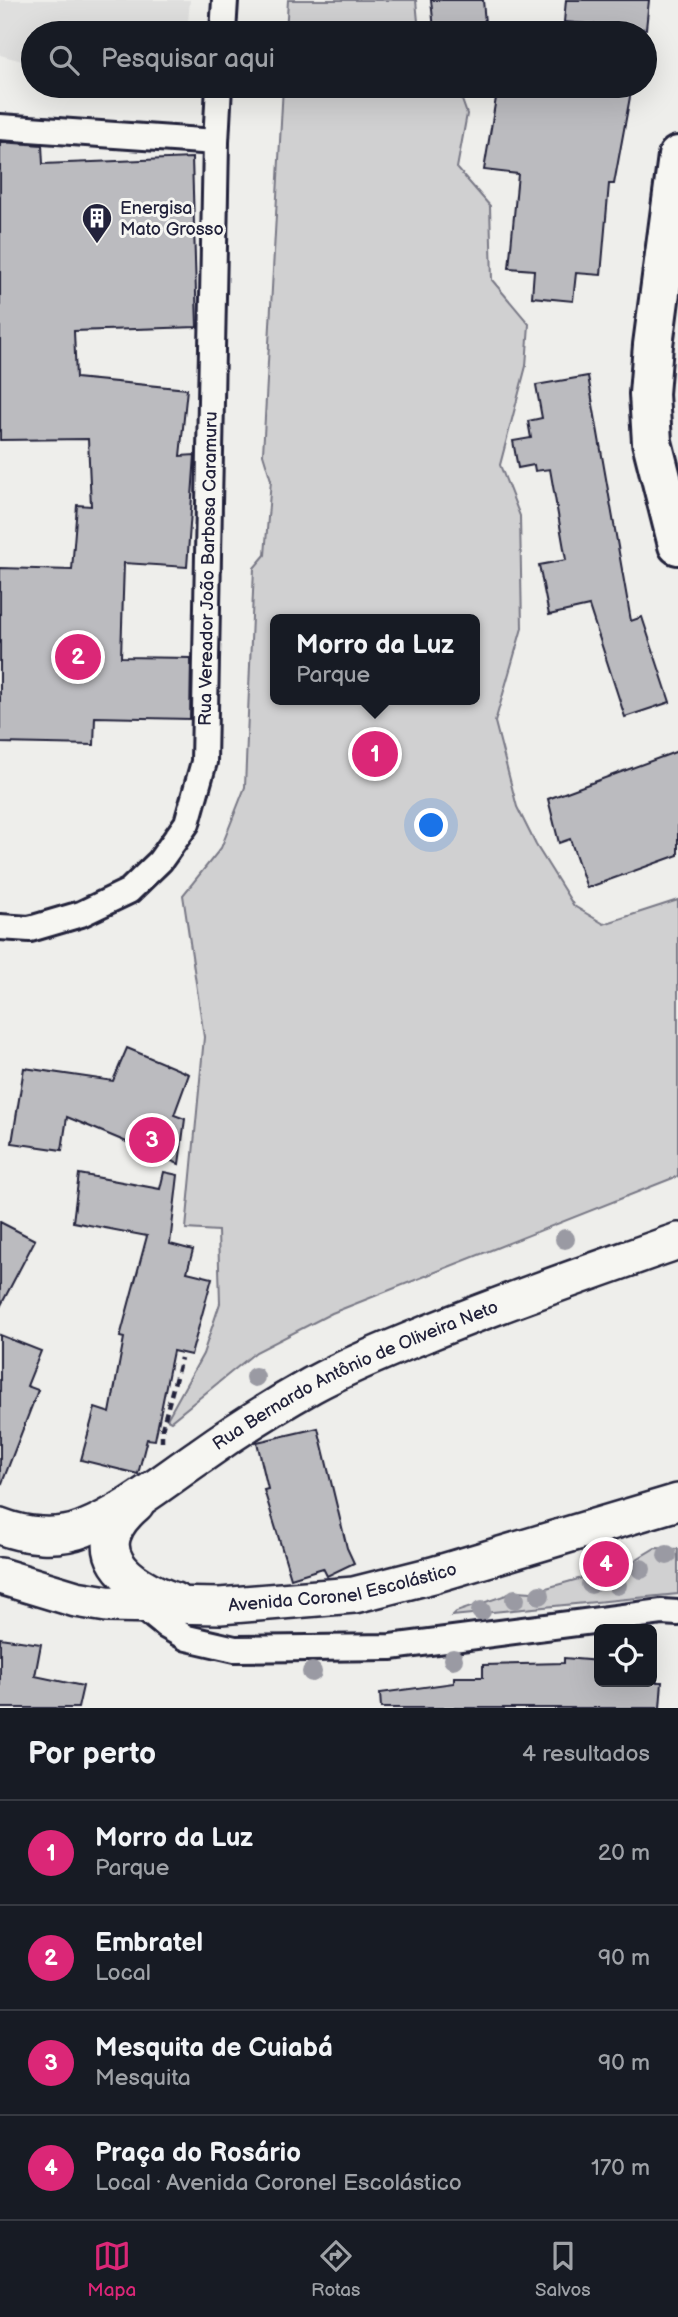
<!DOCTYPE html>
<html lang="pt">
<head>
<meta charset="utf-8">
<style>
	body { margin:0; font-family:"Balsamiq Sans",sans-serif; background:#242831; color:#f1f3f6 }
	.controls { position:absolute; right:21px; bottom:21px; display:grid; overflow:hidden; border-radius:10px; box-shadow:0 7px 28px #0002 }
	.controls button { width:63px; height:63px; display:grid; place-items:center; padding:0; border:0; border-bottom:2px solid #363941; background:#171b24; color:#f1f3f6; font:35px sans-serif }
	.you { position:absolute; left:432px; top:826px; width:24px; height:24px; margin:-18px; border:5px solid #fff; border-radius:50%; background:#1a73e8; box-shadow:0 0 0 10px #1a73e833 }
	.badge { display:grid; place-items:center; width:46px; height:46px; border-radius:50%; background:#db2777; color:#fff; font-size:23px; font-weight:700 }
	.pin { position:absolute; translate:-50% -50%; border:4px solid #fff; box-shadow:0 2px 7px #0006 }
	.popup { position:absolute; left:270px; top:614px; width:210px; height:91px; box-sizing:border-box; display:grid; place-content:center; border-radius:10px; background:#171b24; filter:drop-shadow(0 2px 5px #0005); font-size:23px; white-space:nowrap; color:#9ea1a6 }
	.popup b { font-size:26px; color:#f1f3f6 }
	.popup::after { content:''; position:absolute; left:50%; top:100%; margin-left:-14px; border:14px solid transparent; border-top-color:#171b24 }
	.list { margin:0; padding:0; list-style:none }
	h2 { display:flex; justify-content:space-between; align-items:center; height:91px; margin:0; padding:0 28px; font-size:30px }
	h2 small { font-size:23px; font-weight:400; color:#9ea1a6 }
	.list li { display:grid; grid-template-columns:46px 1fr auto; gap:21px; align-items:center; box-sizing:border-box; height:105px; padding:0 28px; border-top:2px solid #363941 }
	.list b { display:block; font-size:26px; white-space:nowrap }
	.list p { margin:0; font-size:23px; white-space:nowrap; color:#9ea1a6 }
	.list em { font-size:23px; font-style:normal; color:#9ea1a6 }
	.icon { flex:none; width:38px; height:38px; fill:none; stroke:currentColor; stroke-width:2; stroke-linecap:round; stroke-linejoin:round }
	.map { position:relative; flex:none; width:678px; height:1708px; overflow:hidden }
	.search { position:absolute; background:#171b24; box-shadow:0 7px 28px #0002; left:21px; right:21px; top:21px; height:77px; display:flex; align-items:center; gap:18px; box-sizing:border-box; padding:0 24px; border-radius:38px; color:#9ea1a6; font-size:26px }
	.sheet { height:511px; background:#171b24 }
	nav { display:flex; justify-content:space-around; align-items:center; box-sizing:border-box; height:98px; border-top:2px solid #363941; background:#171b24; font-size:19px; color:#9ea1a6 }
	nav a { display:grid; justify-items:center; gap:4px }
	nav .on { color:#db2777 }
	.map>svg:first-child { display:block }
</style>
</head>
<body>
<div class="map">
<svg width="678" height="1708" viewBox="0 0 678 1708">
	<rect width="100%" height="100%" fill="#eeeeeb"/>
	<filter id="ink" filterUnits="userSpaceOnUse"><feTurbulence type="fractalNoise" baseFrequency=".0143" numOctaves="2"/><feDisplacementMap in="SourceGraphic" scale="14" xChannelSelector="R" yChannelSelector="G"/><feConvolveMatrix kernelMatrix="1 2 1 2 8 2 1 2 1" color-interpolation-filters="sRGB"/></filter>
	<g filter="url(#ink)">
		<polygon fill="#dfdfde" points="0,0 190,0 187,33 33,33 33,64 0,55"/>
		<g fill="#d0d0d1" stroke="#797986" stroke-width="2" fill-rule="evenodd">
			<polygon points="288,0 416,0 419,33 286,33"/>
			<path d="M283,86h174l10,28 -10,54 33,38 2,74 37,44 -3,42 -26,99 20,51 2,112 -27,94 22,85 19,38 38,61 30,18 74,-24v276l-346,137 -76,39 -85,69 -4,-2 36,-65 17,-51 -2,-72 -32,-2 18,-192 -21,-142 38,-47 24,-61 9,-219 11,-13 6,-75 -8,-26zM475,619v81h-200v-81z"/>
			<polygon points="655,1548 678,1549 678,1594 452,1616 456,1612 518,1591 532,1592 625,1566"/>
		</g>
		<g fill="#bbbbbf" stroke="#22223b" stroke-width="2">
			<polygon points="431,0 483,0 485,23 434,29"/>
			<polygon points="566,0 649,0 646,29 564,22"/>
			<polygon points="498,86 632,86 614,184 609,184 601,275 576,273 573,301 532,297 534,270 509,268 518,174 484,170"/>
			<polygon points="0,142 42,145 43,164 192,158 197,327 74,331 76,378 187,389 180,456 195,455 187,567 124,563 121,657 191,658 190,719 95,717 94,745 0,743 0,568 72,570 77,505 91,506 88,439 0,440"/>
			<polygon points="588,376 631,621 642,617 670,702 625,717 589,606 549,615 539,565 566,560 550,469 535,471 534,465 518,468 513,441 531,438 528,421 542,418 536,385"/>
			<polygon points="678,751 678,855 587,888 570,839 559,843 548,799"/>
			<polygon points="127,1048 189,1074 174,1115 185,1119 179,1164 67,1117 62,1150 12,1143 24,1068 113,1081"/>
			<polygon points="164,1172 178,1175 170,1244 193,1250 187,1272 212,1278 191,1355 173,1351 155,1440 147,1439 138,1474 81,1460 95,1408 110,1413 124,1338 120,1337 147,1236 73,1222 79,1174 160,1189"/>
			<polygon points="0,1222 35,1240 0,1307"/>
			<polygon points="0,1335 41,1351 27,1386 38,1390 2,1483 0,1482"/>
			<polygon points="318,1428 347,1548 354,1563 327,1576 323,1568 291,1578 264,1490 268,1489 257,1442"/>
			<polygon points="0,1638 41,1644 35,1676 83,1686 78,1708 0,1708"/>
			<polygon points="564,1658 599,1661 599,1682 662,1682 660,1708 381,1708 380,1693 454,1683 454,1677 483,1677 483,1665 564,1663"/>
		</g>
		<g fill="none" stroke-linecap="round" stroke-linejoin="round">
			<g stroke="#22223b" stroke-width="30">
				<g id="minor">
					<polyline points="223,33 225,0"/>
					<polyline points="0,127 216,142"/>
					<path id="s1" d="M0,927l30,2 51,-15 48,-23 31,-30 27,-38 17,-61 12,-620 3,-56"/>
					<polyline points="140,1605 166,1626 187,1638 235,1649 391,1647 662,1612 678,1613"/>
				</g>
			</g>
			<g stroke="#22223b" stroke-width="40">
				<g id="secondary">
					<path d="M136,1504c-54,46 -10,80 39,97"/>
					<path id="s2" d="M0,1526c25,10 58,13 83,3 43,-17 79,-47 117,-73 36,-26 73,-49 112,-71 37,-20 77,-36 116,-52 83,-34 166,-62 250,-92"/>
					<path id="s3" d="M0,1576l76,23 31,5 113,2 134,-11 79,-20 245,-73"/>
				</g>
			</g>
			<g stroke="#22223b" stroke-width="44">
				<polyline id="primary" points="678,156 653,345 649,394 652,442 678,545"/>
			</g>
			<polyline stroke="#22223b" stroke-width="4.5" stroke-dasharray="7 5" stroke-linecap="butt" points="162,1442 162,1429 181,1358"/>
			<use href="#minor" stroke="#f6f6f2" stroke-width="24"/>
			<use href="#secondary" stroke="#f6f6f2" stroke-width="35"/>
			<use href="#primary" stroke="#f6f6f2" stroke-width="38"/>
		</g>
		<g fill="#9a9aa3">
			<circle cx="565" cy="1239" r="10"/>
			<circle cx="255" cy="1377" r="10"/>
			<circle cx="667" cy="1555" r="10"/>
			<circle cx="641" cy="1569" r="10"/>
			<circle cx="591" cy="1584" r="10"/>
			<circle cx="617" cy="1585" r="10"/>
			<circle cx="540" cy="1595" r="10"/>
			<circle cx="515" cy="1599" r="10"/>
			<circle cx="481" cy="1611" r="10"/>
			<circle cx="453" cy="1659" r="10"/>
			<circle cx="312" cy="1672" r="10"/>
		</g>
	</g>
	<defs>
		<g id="building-pin" transform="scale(1.575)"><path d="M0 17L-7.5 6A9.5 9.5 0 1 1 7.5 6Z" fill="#22223b" stroke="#f6f6f2"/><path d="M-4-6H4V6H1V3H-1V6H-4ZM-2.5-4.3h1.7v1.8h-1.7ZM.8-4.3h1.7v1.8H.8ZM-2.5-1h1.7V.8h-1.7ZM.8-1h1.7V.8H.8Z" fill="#fff"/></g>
	</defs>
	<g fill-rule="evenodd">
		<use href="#building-pin" x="97" y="218"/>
	</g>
	<g text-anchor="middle" stroke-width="6" stroke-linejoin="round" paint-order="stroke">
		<g font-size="18" fill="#22223b" stroke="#f6f6f2" text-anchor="start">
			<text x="120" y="214">Energisa<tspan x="120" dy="21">Mato Grosso</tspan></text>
		</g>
		<g font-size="18" fill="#22223b" stroke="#f6f6f2">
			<text dy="6" stroke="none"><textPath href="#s1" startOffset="483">Rua Vereador João Barbosa Caramuru</textPath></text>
			<text dy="6" stroke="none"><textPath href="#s2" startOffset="399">Rua Bernardo Antônio de Oliveira Neto</textPath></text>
			<text dy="6" stroke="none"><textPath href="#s3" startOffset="348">Avenida Coronel Escolástico</textPath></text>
		</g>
	</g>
</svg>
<div class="controls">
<button><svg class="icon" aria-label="locate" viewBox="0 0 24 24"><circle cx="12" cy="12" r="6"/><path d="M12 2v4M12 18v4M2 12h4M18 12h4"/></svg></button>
</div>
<div class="you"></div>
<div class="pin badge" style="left:375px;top:754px">1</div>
<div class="popup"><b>Morro da Luz</b>Parque</div>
<div class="pin badge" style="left:78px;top:657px">2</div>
<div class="pin badge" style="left:152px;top:1140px">3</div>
<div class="pin badge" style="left:606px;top:1564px">4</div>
<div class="search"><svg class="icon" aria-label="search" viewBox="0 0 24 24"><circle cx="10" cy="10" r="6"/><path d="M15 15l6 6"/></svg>Pesquisar aqui</div>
</div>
<section class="sheet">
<h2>Por perto<small>4 resultados</small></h2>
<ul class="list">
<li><span class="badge">1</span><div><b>Morro da Luz</b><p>Parque</p></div><em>20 m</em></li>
<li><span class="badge">2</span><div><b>Embratel</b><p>Local</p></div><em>90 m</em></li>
<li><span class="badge">3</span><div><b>Mesquita de Cuiabá</b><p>Mesquita</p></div><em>90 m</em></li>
<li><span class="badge">4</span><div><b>Praça do Rosário</b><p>Local · Avenida Coronel Escolástico</p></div><em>170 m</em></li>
</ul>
</section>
<nav>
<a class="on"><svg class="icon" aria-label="map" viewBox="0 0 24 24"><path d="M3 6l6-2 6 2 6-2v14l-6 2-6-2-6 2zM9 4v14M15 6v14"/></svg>Mapa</a>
<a><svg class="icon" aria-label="directions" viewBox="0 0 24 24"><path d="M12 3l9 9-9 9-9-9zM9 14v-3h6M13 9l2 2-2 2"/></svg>Rotas</a>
<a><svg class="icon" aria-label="saved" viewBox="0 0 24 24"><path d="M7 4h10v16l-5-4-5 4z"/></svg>Salvos</a>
</nav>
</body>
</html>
